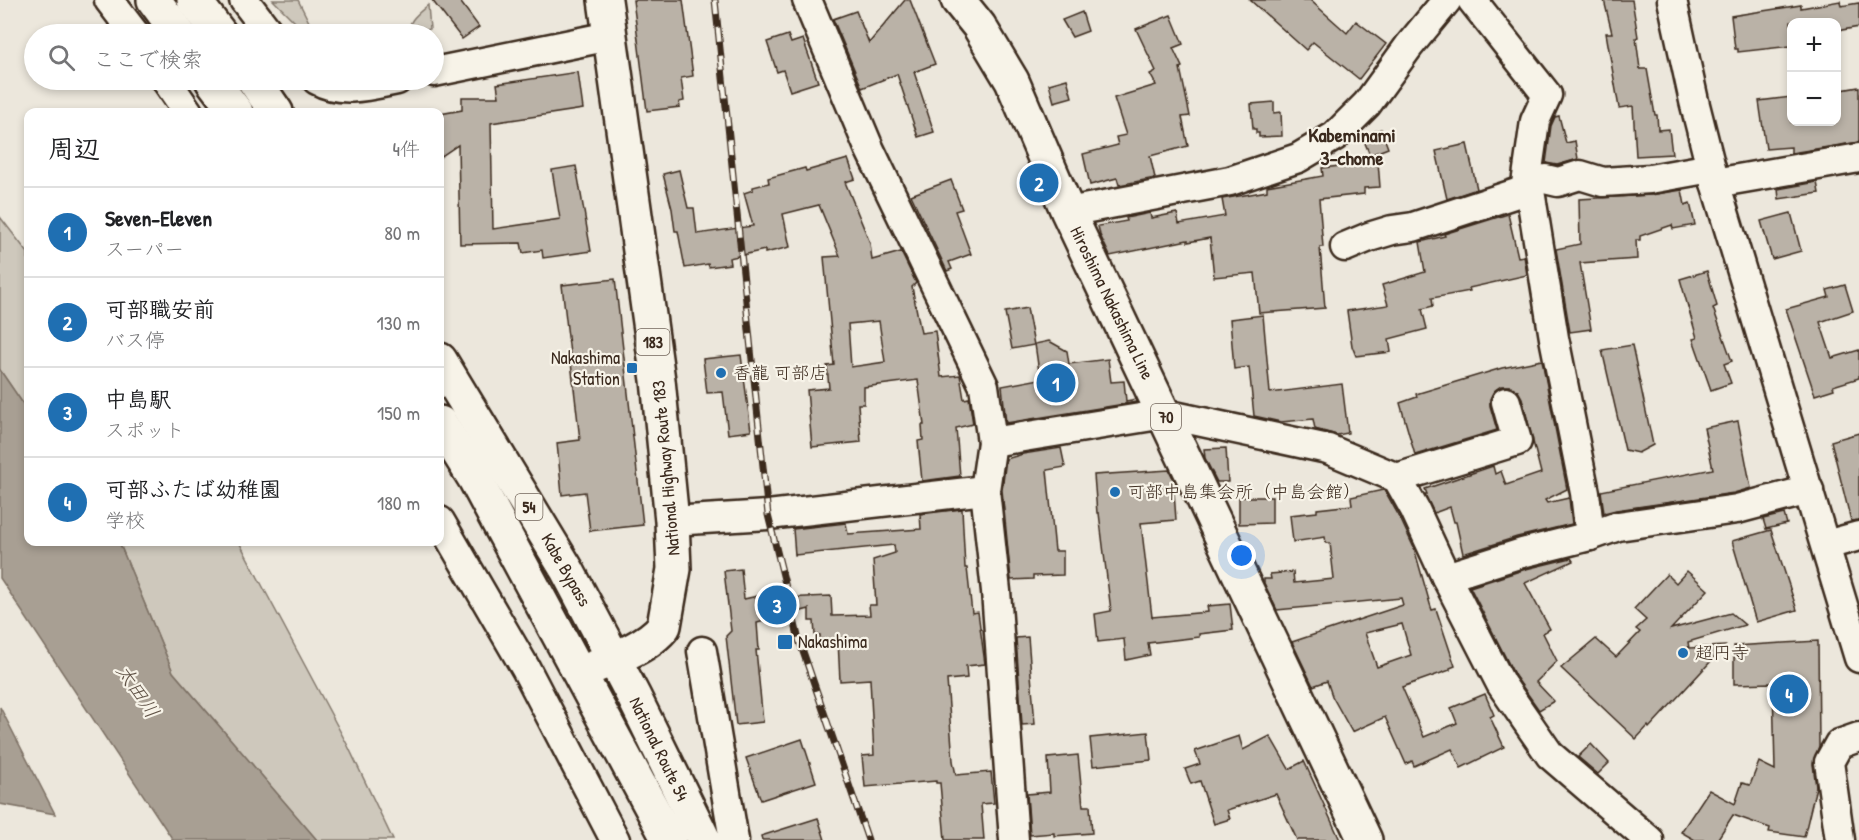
<!DOCTYPE html>
<html lang="ja">
<head>
<meta charset="utf-8">
<style>
	body { margin:0; font-family:"Patrick Hand","Klee One",sans-serif; background:#f6f6f6; color:#202124 }
	.controls { position:absolute; right:18px; top:18px; display:grid; overflow:hidden; border-radius:12px; box-shadow:0 3px 9px #0003 }
	.controls button { width:54px; height:54px; display:grid; place-items:center; padding:0; border:0; border-bottom:2px solid #e0e0e0; background:#fff; color:#202124; font:30px sans-serif }
	.you { position:absolute; left:1242px; top:556px; width:21px; height:21px; margin:-15px; border:4px solid #fff; border-radius:50%; background:#1a73e8; box-shadow:0 0 0 9px #1a73e833 }
	.badge { display:grid; place-items:center; width:39px; height:39px; border-radius:50%; background:#1f6fb2; color:#fff; font-size:20px; font-weight:700 }
	.pin { position:absolute; translate:-50% -50%; border:3px solid #fff; box-shadow:0 2px 6px #0006 }
	.list { margin:0; padding:0; list-style:none }
	h2 { display:flex; justify-content:space-between; align-items:center; height:78px; margin:0; padding:0 24px; font-size:26px }
	h2 small { font-size:20px; font-weight:400; color:#757577 }
	.list li { display:grid; grid-template-columns:39px 1fr auto; gap:18px; align-items:center; box-sizing:border-box; height:90px; padding:0 24px; border-top:2px solid #e0e0e0 }
	.list b { display:block; font-size:22px; white-space:nowrap }
	.list p { margin:0; font-size:20px; white-space:nowrap; color:#757577 }
	.list em { font-size:20px; font-style:normal; color:#757577 }
	.icon { flex:none; width:33px; height:33px; fill:none; stroke:currentColor; stroke-width:2; stroke-linecap:round; stroke-linejoin:round }
	.map { position:relative; flex:none; width:1859px; height:840px; overflow:hidden }
	.search { position:absolute; background:#fff; box-shadow:0 3px 9px #0003; left:24px; top:24px; width:420px; height:66px; display:flex; align-items:center; gap:15px; box-sizing:border-box; padding:0 21px; border-radius:33px; color:#757577; font-size:22px }
	.panel { position:absolute; background:#fff; box-shadow:0 3px 9px #0003; left:24px; top:108px; width:420px; height:438px; border-radius:12px }
	.map>svg:first-child { display:block }
</style>
</head>
<body>
<div class="map">
<svg width="1859" height="840" viewBox="0 0 1859 840">
	<rect width="100%" height="100%" fill="#ece7dc"/>
	<filter id="ink" filterUnits="userSpaceOnUse"><feTurbulence type="fractalNoise" baseFrequency=".0167" numOctaves="2"/><feDisplacementMap in="SourceGraphic" scale="12" xChannelSelector="R" yChannelSelector="G"/><feConvolveMatrix kernelMatrix="1 2 1 2 8 2 1 2 1" color-interpolation-filters="sRGB"/></filter>
	<g filter="url(#ink)">
		<g fill="#cec8bc" stroke="#84796d" stroke-width="1.5">
			<polygon points="273,0 298,0 311,26 325,34 307,34"/>
			<path d="M428,5l2,24 -20,5c-4,-13 9,-21 18,-29z"/>
			<polygon points="0,217 28,253 28,411 0,370"/>
			<polygon points="119,542 239,542 348,746 393,840 317,840 173,672"/>
		</g>
		<g fill="#a89f93" stroke="#7c7064" stroke-width="1.5">
			<polygon points="0,370 28,411 28,542 119,542 173,672 317,840 173,840 0,578"/>
			<polygon points="0,707 55,814 0,804"/>
		</g>
		<g fill="#bab2a7" stroke="#3b2a1e" stroke-width="1.5" fill-rule="evenodd">
			<polygon points="432,0 459,0 479,27 462,39"/>
			<polygon points="633,0 683,0 693,76 681,78 684,101 679,102 680,107 647,111"/>
			<polygon points="905,0 910,0 935,64 914,72 934,132 918,137 897,74 862,88 833,19 856,11 869,43"/>
			<polygon points="1250,0 1310,0 1347,33 1356,21 1386,44 1359,79 1313,42 1306,50"/>
			<polygon points="1604,0 1632,0 1638,37 1636,38 1640,69 1647,69 1655,115 1657,115 1658,130 1669,129 1672,154 1636,156 1633,106 1619,108 1606,33 1612,33"/>
			<polygon points="1840,1 1841,6 1859,3 1859,27 1836,31 1836,22 1791,22 1791,46 1738,52 1738,49 1735,49 1731,16 1801,5 1801,8"/>
			<polygon points="1082,12 1088,31 1072,37 1062,20"/>
			<polygon points="1171,15 1183,44 1173,48 1182,67 1180,68 1190,116 1182,117 1188,146 1150,156 1155,178 1119,185 1117,178 1090,185 1083,154 1118,145 1116,137 1126,135 1114,98 1156,85 1150,74 1156,71 1136,29"/>
			<polygon points="788,35 791,43 803,39 818,82 790,91 783,70 777,72 767,42"/>
			<polygon points="578,72 583,109 491,123 493,229 560,219 552,170 576,166 591,251 543,258 542,250 523,253 521,243 460,244 458,145 440,157 440,114 462,110 462,97 499,97 497,84"/>
			<polygon points="1067,79 1072,97 1054,102 1049,84"/>
			<polygon points="1859,87 1859,142 1791,153 1791,147 1766,149 1759,101 1791,97 1791,122 1836,122 1836,91"/>
			<polygon points="1274,102 1274,113 1281,112 1282,136 1259,137 1259,133 1256,133 1256,129 1253,129 1251,104"/>
			<polygon points="1559,116 1566,143 1575,141 1578,159 1557,165 1546,163 1551,126 1555,117"/>
			<polygon points="1381,129 1388,148 1370,155 1362,136"/>
			<polygon points="1467,144 1477,189 1447,199 1436,151"/>
			<path d="M848,159l7,20 -10,3 25,61 2,17 29,-8 15,31 -4,4 9,46 14,-2 6,46 19,-2 4,24 5,-1 4,26 -17,4 4,48 -38,5 -4,-40 5,-1 -1,-15h2l-6,-45 -54,7v17h-6l3,38 -49,5 -5,-57 22,-2 -2,-22 7,-1 -10,-108 16,-1 -21,-51 -36,9 7,33 -25,6v-3l-36,8 1,6 -21,3 -1,-3 -23,4 -7,-37h-3l-3,-22 -9,-35 16,-4 9,38h6l3,26 56,-8 -9,-33 9,-3v-3l16,-4 -1,-5 37,-10 1,3zM879,321l6,41 -34,5 -3,-43z"/>
			<polygon points="1378,162 1380,187 1364,188 1364,194 1319,199 1323,247 1320,247 1325,308 1259,313 1255,273 1214,277 1210,238 1188,242 1188,240 1110,256 1100,235 1098,226 1127,221 1126,218 1150,213 1151,218 1177,213 1179,224 1225,216 1222,199 1267,191 1267,186 1323,176 1322,168"/>
			<polygon points="951,180 962,209 955,211 971,254 949,262 952,269 947,271 911,195"/>
			<polygon points="1817,182 1819,193 1779,199 1778,189"/>
			<polygon points="1682,190 1685,205 1690,203 1695,225 1673,229 1672,225 1640,236 1640,240 1636,240 1637,259 1580,263 1591,329 1570,332 1556,249 1580,244 1579,199 1651,195"/>
			<polygon points="1791,213 1801,251 1772,259 1761,221"/>
			<polygon points="1508,214 1518,257 1524,256 1527,275 1469,288 1470,291 1432,298 1433,306 1422,309 1427,329 1389,339 1391,352 1356,356 1352,346 1347,311 1388,305 1382,285 1425,272 1420,242 1445,236 1444,234"/>
			<polygon points="1707,271 1717,306 1713,308 1732,361 1724,364 1731,383 1711,390 1693,339 1697,338 1680,279"/>
			<polygon points="615,279 643,525 590,531 585,492 562,495 557,443 580,440 562,285"/>
			<polygon points="1845,285 1853,311 1820,322 1832,358 1859,350 1859,378 1833,386 1834,389 1815,395 1786,309 1829,297 1827,290"/>
			<polygon points="1027,308 1034,345 1012,349 1005,312"/>
			<polygon points="1263,315 1270,393 1342,384 1348,433 1337,435 1315,429 1313,419 1281,422 1254,416 1249,367 1234,369 1230,319"/>
			<polygon points="1049,341 1067,351 1069,364 1108,359 1111,382 1124,381 1126,401 1136,399 1137,402 1006,423 1002,386 1040,379 1035,344"/>
			<polygon points="1632,345 1653,445 1638,453 1625,450 1602,350"/>
			<polygon points="741,355 751,431 728,434 723,392 707,393 703,359"/>
			<polygon points="1542,360 1567,489 1545,500 1547,503 1569,498 1572,524 1517,537 1463,554 1456,522 1454,522 1450,507 1434,513 1425,494 1427,494 1425,489 1493,466 1495,474 1501,471 1506,485 1541,473 1522,398 1518,391 1511,386 1501,386 1494,391 1490,399 1490,406 1497,430 1415,455 1400,403 1417,397 1416,394 1502,368"/>
			<polygon points="1738,421 1751,488 1734,493 1616,510 1604,513 1601,491 1713,469 1704,428"/>
			<polygon points="1859,433 1859,520 1851,521 1831,441"/>
			<polygon points="1061,448 1065,467 1047,470 1055,551 1063,551 1063,575 1033,576 1033,579 1011,580 1002,490 1006,459 1023,454"/>
			<polygon points="1226,448 1228,482 1217,482 1205,458 1204,449"/>
			<polygon points="1169,470 1173,478 1176,520 1141,523 1152,617 1208,612 1207,606 1230,604 1233,630 1199,634 1199,637 1148,643 1150,655 1126,660 1124,639 1098,642 1095,614 1111,611 1099,513 1097,513 1094,475"/>
			<path d="M1383,490l2,1 15,27 14,30 16,56 2,6 4,-1 19,57 -5,2v2l-48,17 22,50 33,-14 -6,-15 34,-14 9,21 -4,2 14,30 -43,21 -9,-19 -38,17 -2,-5 -6,3 -21,-47 -33,15 -20,-36 -5,-15 -14,5 -21,-44 111,-37 -2,-7 -124,12 -13,-27v-4h7l-1,-5 23,-2 1,11 40,-4 -4,-36h-4l-1,-6 -32,5 -3,-27 27,-3v-3l35,-4 -1,-8zM1402,624l9,31 -34,12 -12,-34z"/>
			<polygon points="1239,497 1272,497 1272,523 1239,524"/>
			<polygon points="962,509 965,568 967,568 972,613 978,612 985,664 966,666 967,678 947,680 953,761 956,775 991,772 994,803 981,804 984,840 945,840 940,783 936,783 936,781 865,787 862,756 874,755 870,679 840,681 838,640 820,641 820,635 815,635 814,621 809,621 809,609 757,623 759,650 756,650 763,722 736,725 726,636 731,631 724,571 741,569 744,599 780,591 782,598 831,596 832,616 870,615 869,605 876,605 873,560 895,553 894,545 795,555 793,529 846,523 848,534 921,529 920,514"/>
			<polygon points="1784,514 1787,524 1766,529 1763,519"/>
			<polygon points="1771,530 1797,610 1756,622 1732,541"/>
			<polygon points="1571,558 1573,561 1525,583 1550,629 1543,633 1557,661 1536,682 1554,701 1539,710 1515,676 1470,587 1526,569"/>
			<polygon points="1687,571 1708,590 1671,629 1731,613 1745,625 1688,642 1689,648 1725,646 1649,728 1648,726 1636,739 1561,668 1596,639 1616,657 1640,632 1636,629 1646,620 1634,609 1667,574 1676,583"/>
			<polygon points="1028,637 1035,724 1022,725 1016,638"/>
			<polygon points="1818,641 1819,746 1813,764 1816,787 1804,837 1769,832 1770,828 1733,815 1717,840 1695,840 1681,832 1709,790 1735,804 1742,783 1750,785 1759,762 1775,770 1773,683 1734,684 1734,646"/>
			<polygon points="1148,732 1151,760 1093,766 1090,738"/>
			<polygon points="1239,736 1243,750 1270,736 1289,769 1304,761 1340,840 1297,840 1276,794 1227,810 1230,819 1214,824 1200,781 1191,784 1185,769 1200,764 1195,751"/>
			<polygon points="802,739 816,782 761,800 746,758"/>
			<polygon points="1591,744 1609,763 1598,774 1578,757"/>
			<polygon points="1078,755 1083,806 1090,806 1092,833 1054,836 1054,833 1030,835 1027,794 1050,792 1048,758"/>
			<polygon points="818,818 825,840 762,840 761,836"/>
		</g>
		<g fill="none" stroke-linecap="round" stroke-linejoin="round">
			<g stroke="#3b2a1e" stroke-width="33">
				<g id="minor">
					<polyline points="109,0 135,34"/>
					<polyline points="244,0 270,34"/>
					<polyline points="807,0 869,148 984,386 992,442 985,490 996,591 1014,840"/>
					<polyline points="1672,0 1694,101 1713,176 1859,658"/>
					<polyline points="434,72 610,36"/>
					<polyline points="166,80 188,112"/>
					<path d="M317,80c24,14 55,5 80,0"/>
					<polyline points="1715,183 1859,158"/>
					<polyline points="1526,184 1545,179 1558,182 1580,175 1603,182 1650,179 1711,168"/>
					<polyline points="1523,191 1531,197 1554,338 1585,493 1590,536"/>
					<polyline points="1068,212 1230,181 1298,158 1335,136 1367,104 1409,46 1447,0"/>
					<polyline points="1345,247 1369,237 1392,230 1413,227 1523,191 1526,184 1535,121 1547,95 1472,0"/>
					<polyline points="992,442 1165,414 1328,449 1397,478 1415,510 1446,577 1501,684 1550,755 1649,840"/>
					<polyline points="1397,478 1517,441 1506,402"/>
					<polyline points="440,521 526,669 615,840"/>
					<polyline points="672,521 768,515 985,490"/>
					<polyline points="1826,545 1859,536"/>
					<polyline points="1446,577 1522,553 1590,536 1618,526 1737,509 1809,490"/>
					<polyline points="702,651 734,840"/>
					<polyline points="1840,840 1829,762 1839,744 1859,737"/>
				</g>
			</g>
			<g stroke="#3b2a1e" stroke-width="38">
				<polyline id="major" points="958,0 979,26 1012,81 1068,212 1365,840"/>
			</g>
			<g stroke="#3b2a1e" stroke-width="38">
				<g id="highway">
					<polyline points="154,0 179,34"/>
					<polyline points="194,0 220,34"/>
					<polyline points="212,80 236,112"/>
					<polyline points="254,80 276,112"/>
					<polyline points="440,360 567,570 634,697 704,840"/>
					<polyline points="440,423 475,479 669,840"/>
					<path d="M580,672c25,-10 68,-24 84,-46l10,-57 -2,-48 -14,-141 -53,-380"/>
				</g>
			</g>
			<use href="#minor" stroke="#f7f3e8" stroke-width="28"/>
			<use href="#major" stroke="#f7f3e8" stroke-width="33"/>
			<use href="#highway" stroke="#f7f3e8" stroke-width="33"/>
			<g stroke="#3b2a1e" stroke-width="7">
				<polyline id="rail" points="715,0 768,515 799,640 868,840"/>
			</g>
			<use href="#rail" stroke="#f7f3e8" stroke-width="4.5" stroke-dasharray="14" stroke-linecap="butt"/>
		</g>
	</g>
	<g fill="#1f6fb2" stroke="#f7f3e8" stroke-width="2">
		<rect x="626" y="362" width="12" height="12" rx="3"/>
		<circle cx="721" cy="373" r="6"/>
		<circle cx="1115" cy="492" r="6"/>
		<rect x="777" y="634" width="16" height="16" rx="3"/>
		<circle cx="1683" cy="653" r="6"/>
	</g>
	<g text-anchor="middle" stroke-width="4.5" stroke-linejoin="round" paint-order="stroke">
		<g fill="#f7f3e8" stroke="#73665b" stroke-width="1.5">
			<rect x="636.5" y="329" width="33" height="26" rx="4.5"/>
			<rect x="1151" y="404" width="30" height="26" rx="4.5"/>
			<rect x="515.5" y="494" width="27" height="26" rx="4.5"/>
		</g>
		<g font-size="16" font-weight="bold" fill="#3b2a1e">
			<text x="653" y="348">183</text>
			<text x="1166" y="423">70</text>
			<text x="529" y="513">54</text>
		</g>
		<g font-size="18" fill="#3b2a1e" stroke="#f7f3e8">
			<text transform="translate(1112 303) rotate(64)" y="6">Hiroshima Nakashima Line</text>
			<text transform="translate(666 468) rotate(-95)" y="6">National Highway Route 183</text>
			<text transform="translate(566 570) rotate(60)" y="6">Kabe Bypass</text>
			<text transform="translate(659 749) rotate(64)" y="6">National Route 54</text>
		</g>
		<g font-size="18" fill="#3b2a1e" stroke="#f7f3e8" text-anchor="start">
			<text x="620" y="364" text-anchor="end">Nakashima<tspan x="620" dy="21">Station</tspan></text>
			<text x="733" y="379">香龍 可部店</text>
			<text x="1127" y="498">可部中島集会所（中島会館）</text>
			<text x="798" y="648">Nakashima</text>
			<text x="1695" y="659">超円寺</text>
		</g>
		<g font-size="20" font-weight="bold" fill="#3b2a1e" stroke="#f7f3e8">
			<text x="1352" y="142">Kabeminami<tspan x="1352" dy="23">3-chome</tspan></text>
		</g>
		<g font-size="20" font-style="italic" fill="#615347" stroke="#f7f3e8">
			<text transform="translate(138 691) rotate(56)" y="7">太田川</text>
		</g>
	</g>
</svg>
<div class="controls">
<button>+</button>
<button>−</button>
</div>
<div class="you"></div>
<div class="pin badge" style="left:1056px;top:383px">1</div>
<div class="pin badge" style="left:1039px;top:183px">2</div>
<div class="pin badge" style="left:777px;top:605px">3</div>
<div class="pin badge" style="left:1789px;top:694px">4</div>
<div class="search"><svg class="icon" aria-label="search" viewBox="0 0 24 24"><circle cx="10" cy="10" r="6"/><path d="M15 15l6 6"/></svg>ここで検索</div>
<section class="panel">
<h2>周辺<small>4件</small></h2>
<ul class="list">
<li><span class="badge">1</span><div><b>Seven-Eleven</b><p>スーパー</p></div><em>80 m</em></li>
<li><span class="badge">2</span><div><b>可部職安前</b><p>バス停</p></div><em>130 m</em></li>
<li><span class="badge">3</span><div><b>中島駅</b><p>スポット</p></div><em>150 m</em></li>
<li><span class="badge">4</span><div><b>可部ふたば幼稚園</b><p>学校</p></div><em>180 m</em></li>
</ul>
</section>
</div>
</body>
</html>
